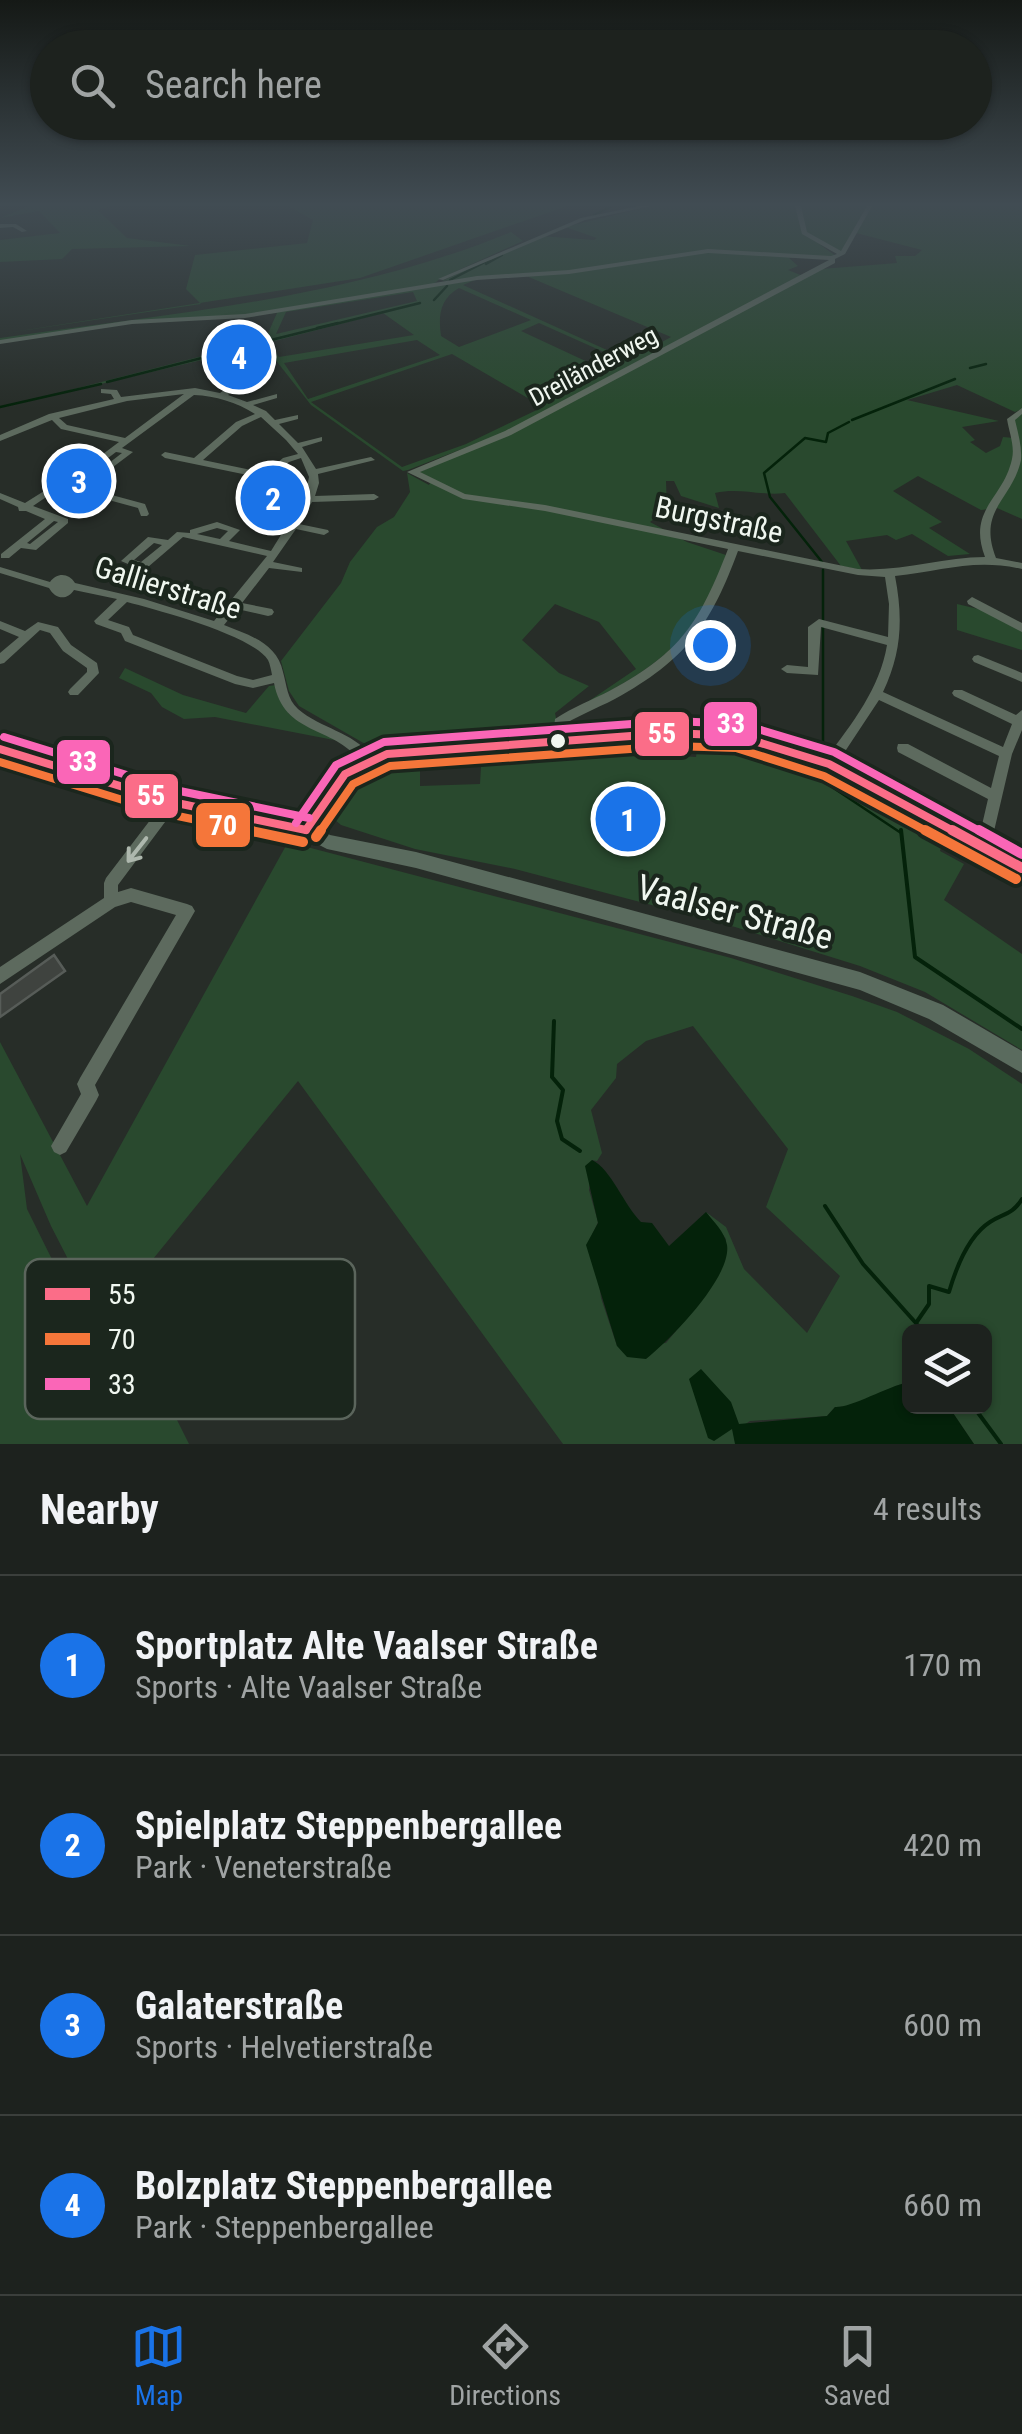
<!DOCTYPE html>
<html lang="en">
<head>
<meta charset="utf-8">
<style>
	body { margin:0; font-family:"Roboto Condensed",sans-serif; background:#2a2f2b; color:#f1f3f6 }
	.controls { position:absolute; right:30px; bottom:30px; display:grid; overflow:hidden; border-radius:15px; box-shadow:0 2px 8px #0004 }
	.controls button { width:90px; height:90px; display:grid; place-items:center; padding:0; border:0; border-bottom:2px solid #3b3f3c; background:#1d221e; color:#f1f3f6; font:50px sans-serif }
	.you { position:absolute; left:710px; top:645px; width:35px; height:35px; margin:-25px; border:8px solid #fff; border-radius:50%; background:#1a73e8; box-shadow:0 0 0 15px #1a73e833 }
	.badge { display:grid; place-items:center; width:65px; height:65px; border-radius:50%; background:#1a73e8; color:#fff; font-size:32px; font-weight:700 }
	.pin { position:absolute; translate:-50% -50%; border:5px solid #fff; box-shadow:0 2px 10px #0006 }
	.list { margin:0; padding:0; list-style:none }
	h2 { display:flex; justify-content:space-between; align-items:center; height:130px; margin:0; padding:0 40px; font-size:42px }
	h2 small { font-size:32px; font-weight:400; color:#a0a4a4 }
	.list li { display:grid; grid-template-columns:65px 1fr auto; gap:30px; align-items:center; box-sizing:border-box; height:180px; padding:0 40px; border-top:2px solid #3b3f3c }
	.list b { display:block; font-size:38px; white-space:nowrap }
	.list p { margin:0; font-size:32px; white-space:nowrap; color:#a0a4a4 }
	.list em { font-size:32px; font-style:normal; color:#a0a4a4 }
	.icon { flex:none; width:55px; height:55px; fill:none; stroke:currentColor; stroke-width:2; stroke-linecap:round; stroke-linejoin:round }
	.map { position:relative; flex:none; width:1022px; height:1444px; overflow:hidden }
	.search { position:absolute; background:#1d221e; box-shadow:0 2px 8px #0004; left:30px; right:30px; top:30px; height:110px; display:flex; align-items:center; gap:25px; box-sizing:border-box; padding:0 35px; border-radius:55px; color:#a0a4a4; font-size:38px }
	.sheet { height:850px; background:#1d221e }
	nav { display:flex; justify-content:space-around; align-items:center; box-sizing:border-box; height:140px; border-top:2px solid #3b3f3c; background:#1d221e; font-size:28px; color:#a0a4a4 }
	nav a { display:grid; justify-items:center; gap:5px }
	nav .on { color:#1a73e8 }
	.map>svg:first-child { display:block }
</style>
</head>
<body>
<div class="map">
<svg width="1022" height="1444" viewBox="0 0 1022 1444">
	<rect width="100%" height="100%" fill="#272d28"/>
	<g fill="#29492e" fill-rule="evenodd">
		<polygon points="29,206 111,206 98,210 127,238 191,246 72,249 62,259 0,262 0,240 60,233 39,211 0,218"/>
		<polygon points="288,206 567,206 360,278 0,334 201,304 186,289 195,255 307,243 313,220"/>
		<path d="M652,206h145l3,21 8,11 -8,-32h67l-26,46 -22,-8 17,12 -47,2 9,8 -10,4 15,6 -300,157 -95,37 -5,1 -92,-66 -48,-61 7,11 -49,14 -15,-10 -206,49 265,-68 12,-27 -150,10 -127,19v-4c173,-25 348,-39 511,-106l12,9 -82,37 -11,9 45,-7 -12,5 166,75 42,-23 -147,-62 45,-4 -127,10 98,-45 54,4 3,-2 -32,-11zM459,288l72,32 -72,27 -18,-11c-3,-21 -1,-37 18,-48zM413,292l4,9 -141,33 10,-22zM383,313l31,22 -135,22 -12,-14zM539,323l85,38v2l-17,8 -86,-40zM417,340l23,15 -132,44 -24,-36zM452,354l91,53 -77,37 -64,23 -91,-65z"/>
		<path d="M872,206h150v203l-7,3 -58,-27 -50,15 92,21 -37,6 13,13 -5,2 16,11 14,-7 3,-9 11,1 -1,-18 9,-8v107l-25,-11 -16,2 -63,-34 -25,15 49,31 -13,6 41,26 -22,2 -36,-22 -16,6 -9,-5 -41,6 16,29 -21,-4 -56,-73c-24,3 -46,-6 -70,0l4,15 -38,-12 -7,-15h-8l1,28 -17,13 37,20 39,13c-28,84 -66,111 -143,150l53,-36 -37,-47 -44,-18 -33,36 37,33 30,13 -34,27 2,10 -17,13 -173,9 -68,-39 -10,-15 -8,-30 60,-78 9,-21 27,-35 17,-10 16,-25 -3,-19 22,12 2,-4 -14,-8 58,-25 346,-179 76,-6 -2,-7h20l7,-6 -66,-17z"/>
		<polygon points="957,604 991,612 1022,631 1022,650 957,630"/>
		<polygon points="125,668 183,695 246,713 269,686 276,685 289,714 339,741 215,717 184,719 162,707 151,693 119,678"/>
		<path d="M705,739l88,18 151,80 -4,14 24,13 -20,36 78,54v96l-97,-58 -65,-26 -125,-39 -220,-58 -100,-20 -74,-24 -13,-11c15,-42 51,-53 92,-59v31l60,-2 2,-33 58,-3 156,9 1,-8h11z"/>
		<path d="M288,842l443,116 121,38 45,16 72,37 53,35v360h-48l-25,-37 35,-1v-74h-74l-1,50c-24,5 -49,26 -74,25l-8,9 -77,5 -15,10v13h-172l-265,-363 -180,221 71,142h-189v-402l87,164zM693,1026l95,123 -22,58 74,69 -33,57 -63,-64 -18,-42 -20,-15 20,27c-12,48 -29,67 -60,104l-49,3 -16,-48 -9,-63 6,-13 -9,-32 3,-30 5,1 5,-8 -11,-43 25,-32 1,-14 29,-23zM20,1154l31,72 56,109 13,40 -16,-11 -77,-155z"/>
	</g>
	<g fill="#04220a">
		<path d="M592,1160c19,9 32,45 49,62l11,1 17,23 37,-34c7,9 19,20 21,33 5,32 -57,95 -81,114l-19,-2 -10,-11 -31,-101 12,-22 -13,-57z"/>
		<path d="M701,1369l30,33 8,22 88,-8 8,-9c16,1 51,-20 74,-25l1,24 39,1 25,37h-239l-3,-15 -18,12 -6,-3 -19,-59z"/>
	</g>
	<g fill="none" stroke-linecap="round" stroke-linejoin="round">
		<g stroke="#04220a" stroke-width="2.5">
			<polyline points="594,215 612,206"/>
			<polyline points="486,264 502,255"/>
			<polyline points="450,280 489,260"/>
			<polyline points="434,300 447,286"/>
			<polyline points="317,328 338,323"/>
			<polyline points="267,341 420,303"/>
			<polyline points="970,368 986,364"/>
			<polyline points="107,382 261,343"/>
			<polyline points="0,407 101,384"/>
			<polyline points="852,420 955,379"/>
			<polyline points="244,488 241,482 252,482"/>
			<polyline points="251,493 261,498"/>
			<polyline points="822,562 770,497 764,473 805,438 826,442 828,433 849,422"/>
			<polyline points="823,570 823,622"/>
			<polyline points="823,628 823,750"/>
			<polyline points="823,781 901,833"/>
		</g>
		<g stroke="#04220a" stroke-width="4">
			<polyline points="901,830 915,957 1022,1029"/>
			<polyline points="554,1021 552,1077 563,1090 557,1121 562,1139 580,1151"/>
			<polyline points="825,1206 863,1264 915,1322"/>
			<path d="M922,1332l-6,-9 13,-19v-18l20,6c7,-24 19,-56 41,-70 14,-9 22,-7 32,-23"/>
			<polyline points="973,1406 1001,1444"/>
		</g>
	</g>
	<polygon fill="#3f433f" stroke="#575c58" stroke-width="2.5" points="54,955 65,971 0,1017 0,994"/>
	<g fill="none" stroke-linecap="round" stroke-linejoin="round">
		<g fill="#5d6a5e" fill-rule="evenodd">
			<polygon points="639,206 652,206 585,220 443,280 438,279 581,218"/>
			<path d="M795,206h6l6,26 34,19 26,-45h5l-27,48 -10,5v4l-324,172 -91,37 45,22 80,11 313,64c44,3 84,-12 127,-12 -18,-48 18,-57 27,-98 3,-13 -3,-27 -5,-40l15,-11v6l-7,6c3,13 7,26 6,40 -9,41 -44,49 -25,98l26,5v6c-48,-11 -80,2 -127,7 8,42 7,76 -12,116l120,55 9,-23 -58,-28 -2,-3 2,-3h8l54,25 6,-5v20l-10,24 -21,90 31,17v13l-197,-106 -87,-27 -66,-3 -283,21 -39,19 -39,56 -5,2 -5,-2 -2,-4 2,-4 39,-56 20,-9c-27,-36 -76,-25 -86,-78l-21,5 -18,-4 -110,-43 -4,-8 -25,-9 -2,-3 23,-22 -43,-9c-7,11 -19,9 -25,-2l-49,-15v-6l50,15c7,-10 19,-9 25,1l69,16 70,22 53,-65 -84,-19 -56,48 -4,1 -5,-3 17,-16 -14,-6 27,-24 20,3 9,-8 13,1v-3l27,-8 23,8 -11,11 42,10 34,-55 4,-19 -8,-19 -12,4 -22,17 -102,-21 -4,-3 4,-3 29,6 42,-36 19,-8c-19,-12 -39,-18 -61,-19l-72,53 11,4 -36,27 -18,-7 40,-30 -58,-13 -9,-9 -52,21v-6l49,-21 65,-15 -3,-5 -10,-1v-4l16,1 4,7 74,-9 25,5 30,-22h6v4l-28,20 19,7 30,-8v4l-24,7 13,6 9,9 23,-5v4l-19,5 19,19 24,-6v4l-20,6 14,22 55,-12 4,3 -57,14 1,9 -4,13 59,-2 5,3 -5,3 -62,2 -13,22 29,6 1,2 -5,3 -28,-6 -23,33 29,6v4l-33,-4 -27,35 30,6 2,3 -2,3 -4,1 -31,-7 -13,16c25,10 53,18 59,47 4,14 4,27 15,37 23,20 54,22 73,47l16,-7 166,-12 2,-18c18,-12 37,-19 56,-29 71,-38 89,-69 117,-141l-183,-38 -82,-12 -56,-27 98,-41 324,-171 -121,-7 -139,21 -92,6 -232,38 -113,6 -132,20v-4l132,-20 113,-6 232,-38 92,-6 139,-21 123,7 6,-2 -35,-20zM184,394l-59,44 -58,-13 -8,-7 68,-17zM261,417l25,23 12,14 -15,4 -18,15 -62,-13 39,-34zM116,452l6,1 -26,20 -5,-2zM217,528l11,3 -8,8 -23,-5zM154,543l8,2 -21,17 -7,-2zM738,551l120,24 27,2 4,27 -1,33 -69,-18 -11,8v40l-21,-2 -6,4 6,4 31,2 3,-48 66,18c-7,43 -35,79 -61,113l-88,-27 -66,-3 -107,8v-12c18,-11 38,-18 57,-29 67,-38 90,-74 116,-144zM127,602c30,8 125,33 141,58 2,4 3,10 4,15l-19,5 -16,-4 -104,-41 -4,-8 -21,-7zM879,700l120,56 -8,32 -83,-44h-10l-1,4 1,4 90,47 -9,39 -141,-76z"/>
			<polygon points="0,224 16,224 27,231 22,232 13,227 0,228"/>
			<path d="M60,481l85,23 4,10 -2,2h-6l-3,-8 -77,-21 -28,19 35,13v4l-32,27 -15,-2 -12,10h-8v-4l44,-35 -19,-8h-7l-1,-4 -18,-8v-6l25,10zM54,521l4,1 -28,22 -3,-1z"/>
			<polygon points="972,597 1022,623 1022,632 968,604 967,601"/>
			<polygon points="0,621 25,631 38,622 58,627 71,645 97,663 99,673 78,695 70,695 68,692 70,689 87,672 87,668 63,651 50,633 40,630 4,663 0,664 0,653 19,637 0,629"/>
			<polygon points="978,655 1022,673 1022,682 974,662 972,659 974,656"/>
			<polygon points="172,796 177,798 179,802 177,806 118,885 118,892 131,888 187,904 192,906 195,911 95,1085 99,1095 96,1101 66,1152 60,1155 54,1152 51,1146 81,1094 77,1084 80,1078 176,915 131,902 115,907 0,984 0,967 104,898 104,883 106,878 167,798"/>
		</g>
		<polygon fill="#5a6b5e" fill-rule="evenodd" points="0,743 41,757 78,760 312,824 330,835 416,852 860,972 943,1005 1022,1051 1022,1073 929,1019 860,990 416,868 327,849 300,835 78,772 55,770 49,772 0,755"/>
		<g stroke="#1b261d" stroke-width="15">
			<g id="bus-1-far1">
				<polyline points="0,749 172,802 306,830"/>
				<polyline points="306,830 345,774 387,754 672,733 738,736 829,764 957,833"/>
			</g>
		</g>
		<g stroke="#1b261d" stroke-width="18">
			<polyline id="bus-1" points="952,830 1022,868"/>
		</g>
		<g stroke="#1b261d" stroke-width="15">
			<g id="bus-2-far1">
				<polyline points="0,762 168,814 259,833"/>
				<polyline points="319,833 353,784 390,766 672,746 736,748 824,776 930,833"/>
			</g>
		</g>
		<g stroke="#1b261d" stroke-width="18">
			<g id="bus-2">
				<polyline points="247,830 303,842"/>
				<polyline points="925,830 1016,879"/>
				<polyline points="316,837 321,830"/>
			</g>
		</g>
		<g stroke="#1b261d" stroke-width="15">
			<g id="bus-3-far1">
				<polyline points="4,737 175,790 309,818"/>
				<polyline points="296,823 336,765 384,742 673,721 741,724 834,752 983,833"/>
			</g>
		</g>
		<g stroke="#1b261d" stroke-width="18">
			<polyline id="bus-3" points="979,830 1022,854"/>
		</g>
		<use href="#bus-1-far1" stroke="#fb6d88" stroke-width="8"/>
		<use href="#bus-1" stroke="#fb6d88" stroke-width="10"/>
		<use href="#bus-2-far1" stroke="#f5763a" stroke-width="8"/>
		<use href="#bus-2" stroke="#f5763a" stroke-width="10"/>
		<use href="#bus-3-far1" stroke="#fa66b7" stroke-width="8"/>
		<use href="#bus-3" stroke="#fa66b7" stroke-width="10"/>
	</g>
	<defs><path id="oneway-shaft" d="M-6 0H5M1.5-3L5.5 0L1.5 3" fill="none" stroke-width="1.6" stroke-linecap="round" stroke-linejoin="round" transform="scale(2.5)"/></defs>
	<use stroke="#aeb8ae" href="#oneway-shaft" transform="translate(137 850) rotate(128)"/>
	<linearGradient id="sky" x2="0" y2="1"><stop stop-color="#151916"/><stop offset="0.5" stop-color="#414c53"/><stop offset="1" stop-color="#414c53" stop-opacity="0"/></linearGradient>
	<rect width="1022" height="409" fill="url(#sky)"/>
	<circle fill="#f0f7f0" stroke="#1b261d" stroke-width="4" cx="558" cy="741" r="9"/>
	<g text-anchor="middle" stroke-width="8" stroke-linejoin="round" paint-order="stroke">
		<g font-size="25" fill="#f0f7f0" stroke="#1b261d">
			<text transform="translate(593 366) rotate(-28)" y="9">Dreiländerweg</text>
		</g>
		<g font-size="30" fill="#f0f7f0" stroke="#1b261d">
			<text transform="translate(719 520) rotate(12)" y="10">Burgstraße</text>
			<text transform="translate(168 588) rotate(17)" y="10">Gallierstraße</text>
		</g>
		<g font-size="35" fill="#f0f7f0" stroke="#1b261d">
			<text transform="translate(735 912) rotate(15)" y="12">Vaalser Straße</text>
		</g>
	</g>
	<rect x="25" y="1259" width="330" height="160" rx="15" fill="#1b261d" stroke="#5b655c" stroke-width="2.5"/>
	<rect x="45" y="1288" width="45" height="12" fill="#fb6d88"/>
	<rect x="45" y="1333" width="45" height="12" fill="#f5763a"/>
	<rect x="45" y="1378" width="45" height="12" fill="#fa66b7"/>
	<g font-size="28" fill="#f0f7f0">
		<text x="108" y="1304">55</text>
		<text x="108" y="1349">70</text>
		<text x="108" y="1394">33</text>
	</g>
	<g stroke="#1b261d" stroke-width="4">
		<rect x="702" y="700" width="57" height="48" rx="10" fill="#fa66b7"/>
		<rect x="633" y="710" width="58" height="48" rx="10" fill="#fb6d88"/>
		<rect x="55" y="738" width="57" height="48" rx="10" fill="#fa66b7"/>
		<rect x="123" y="772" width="57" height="48" rx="10" fill="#fb6d88"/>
		<rect x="194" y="801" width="58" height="48" rx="10" fill="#f5763a"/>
	</g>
	<g font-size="28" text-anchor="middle" font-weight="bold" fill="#fff">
		<text x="731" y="733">33</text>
		<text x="662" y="743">55</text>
		<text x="83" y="771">33</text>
		<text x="151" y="805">55</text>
		<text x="223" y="835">70</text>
	</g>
</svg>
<div class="controls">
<button><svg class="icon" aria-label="layers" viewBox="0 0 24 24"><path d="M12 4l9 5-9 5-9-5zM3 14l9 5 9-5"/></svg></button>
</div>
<div class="you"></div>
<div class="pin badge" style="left:628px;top:819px">1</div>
<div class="pin badge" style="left:273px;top:498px">2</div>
<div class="pin badge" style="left:79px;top:481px">3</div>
<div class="pin badge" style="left:239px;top:357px">4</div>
<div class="search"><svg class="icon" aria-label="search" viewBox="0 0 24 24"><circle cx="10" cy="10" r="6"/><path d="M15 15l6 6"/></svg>Search here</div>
</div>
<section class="sheet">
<h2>Nearby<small>4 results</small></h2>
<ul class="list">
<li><span class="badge">1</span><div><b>Sportplatz Alte Vaalser Straße</b><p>Sports · Alte Vaalser Straße</p></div><em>170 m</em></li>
<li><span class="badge">2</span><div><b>Spielplatz Steppenbergallee</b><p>Park · Veneterstraße</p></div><em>420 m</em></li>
<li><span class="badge">3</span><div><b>Galaterstraße</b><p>Sports · Helvetierstraße</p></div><em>600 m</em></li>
<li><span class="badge">4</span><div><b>Bolzplatz Steppenbergallee</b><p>Park · Steppenbergallee</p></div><em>660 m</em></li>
</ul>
</section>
<nav>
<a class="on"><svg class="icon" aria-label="map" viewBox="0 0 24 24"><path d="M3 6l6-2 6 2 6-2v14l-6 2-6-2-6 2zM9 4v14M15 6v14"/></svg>Map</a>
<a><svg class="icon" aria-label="directions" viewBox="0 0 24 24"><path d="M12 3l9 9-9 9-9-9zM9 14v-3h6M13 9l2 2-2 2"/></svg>Directions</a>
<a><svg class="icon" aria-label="saved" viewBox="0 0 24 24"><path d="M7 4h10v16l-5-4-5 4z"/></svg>Saved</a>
</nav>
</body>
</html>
